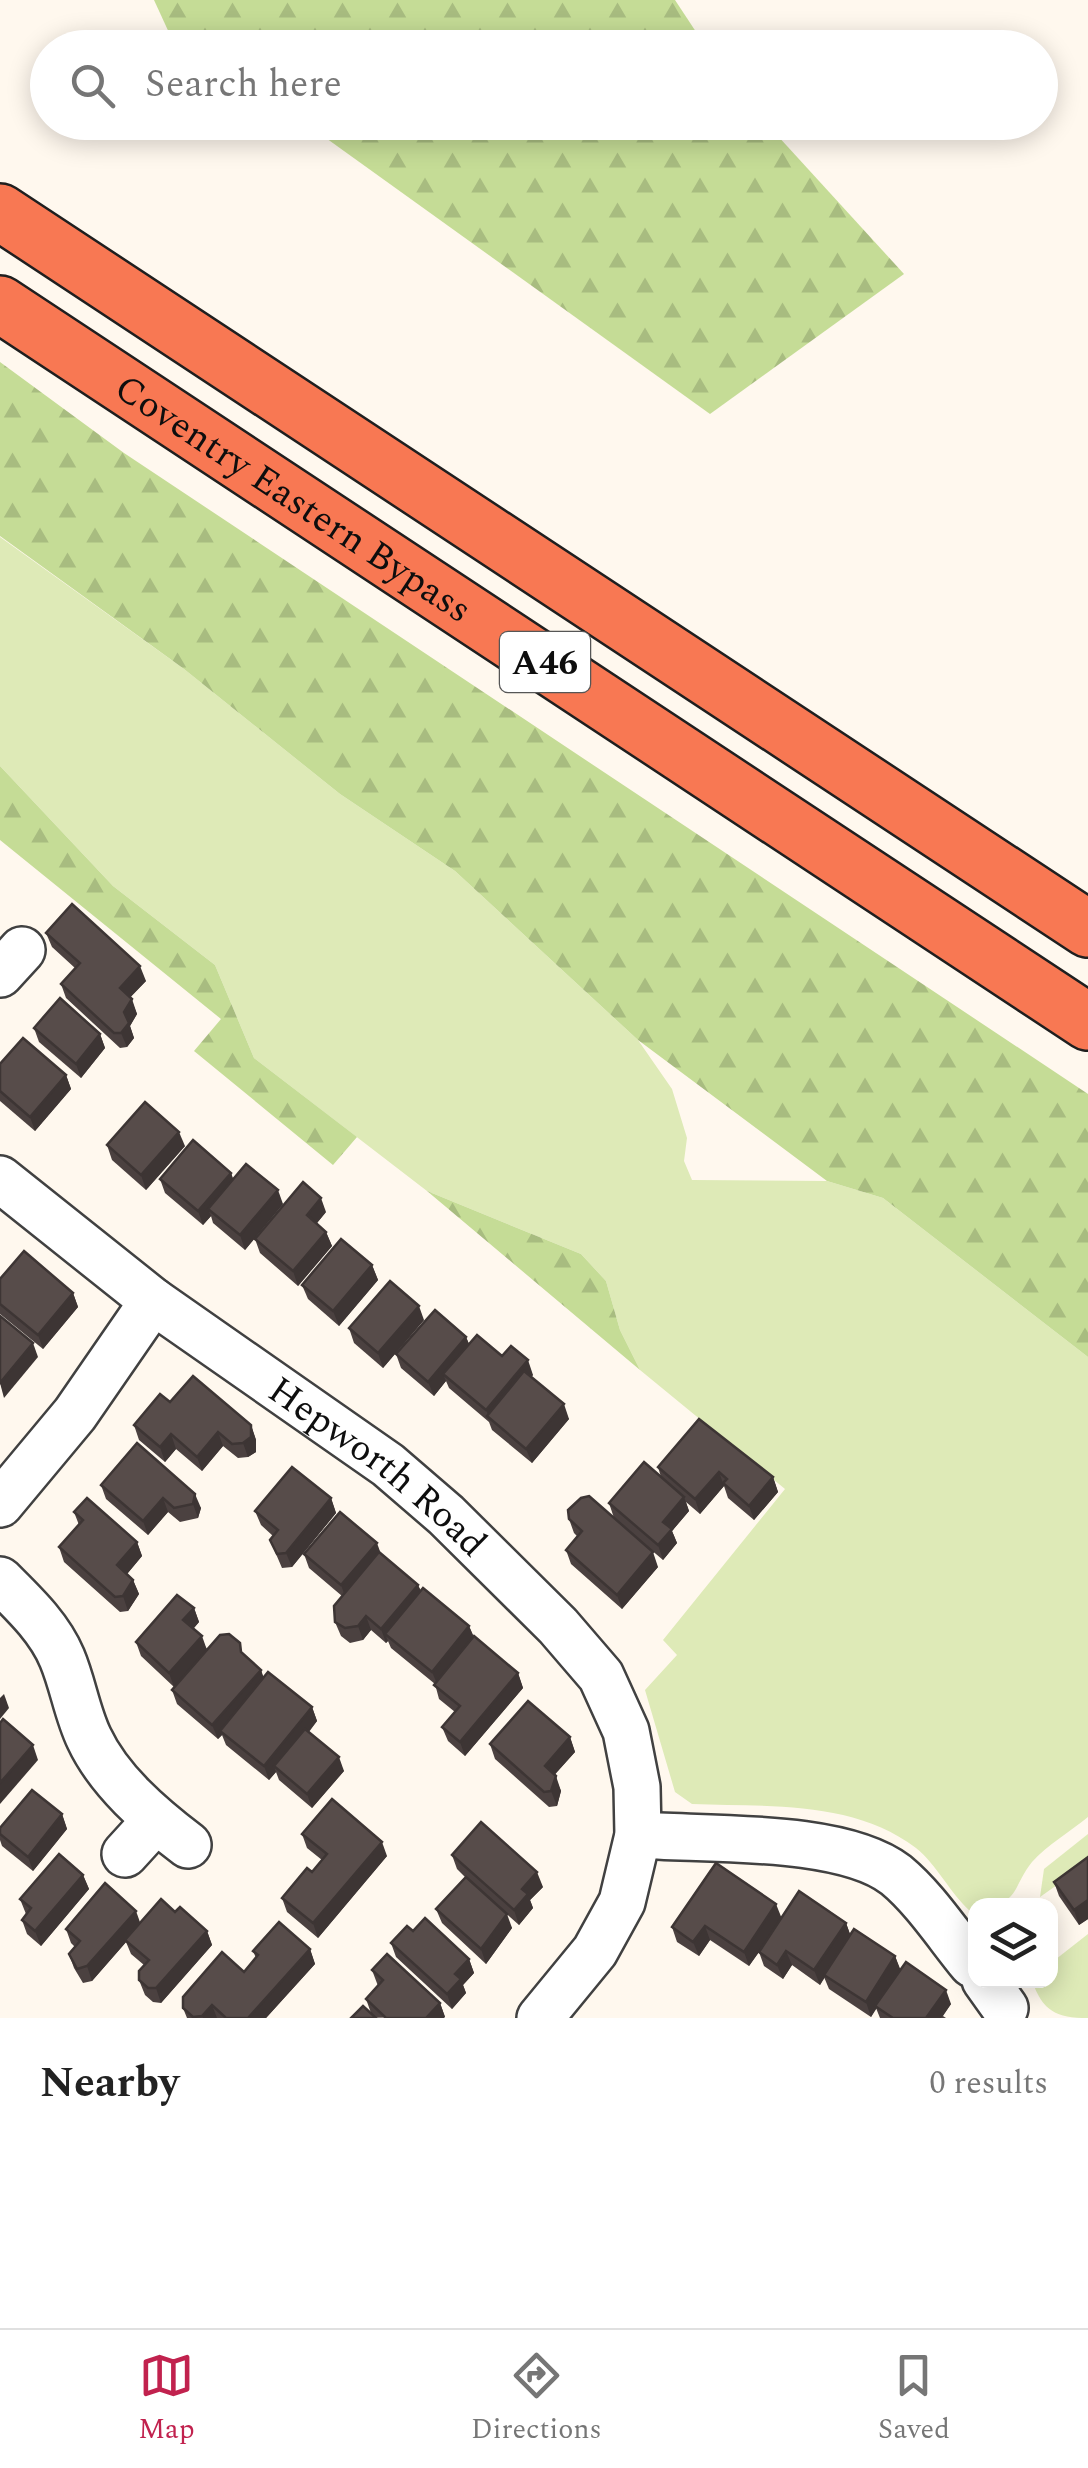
<!DOCTYPE html>
<html lang="en">
<head>
<meta charset="utf-8">
<style>
	body { margin:0; font-family:Spectral,serif; background:#f6f6f6; color:#222 }
	.controls { position:absolute; right:30px; bottom:30px; display:grid; overflow:hidden; border-radius:20px; box-shadow:0 5px 25px #0003 }
	.controls button { width:90px; height:90px; display:grid; place-items:center; padding:0; border:0; border-bottom:2px solid #e0e0e0; background:#fff; color:#222; font:50px sans-serif }
	.list { margin:0; padding:0; list-style:none }
	h2 { display:flex; justify-content:space-between; align-items:center; height:130px; margin:0; padding:0 40px; font-size:42px }
	h2 small { font-size:32px; font-weight:400; color:#767676 }
	.icon { flex:none; width:55px; height:55px; fill:none; stroke:currentColor; stroke-width:2; stroke-linecap:round; stroke-linejoin:round }
	.map { position:relative; flex:none; width:1088px; height:2018px; overflow:hidden }
	.search { position:absolute; background:#fff; box-shadow:0 5px 25px #0003; left:30px; right:30px; top:30px; height:110px; display:flex; align-items:center; gap:25px; box-sizing:border-box; padding:0 35px; border-radius:55px; color:#767676; font-size:38px }
	.sheet { height:310px; background:#fff }
	nav { display:flex; justify-content:space-around; align-items:center; box-sizing:border-box; height:140px; border-top:2px solid #e0e0e0; background:#fff; font-size:28px; color:#767676 }
	nav a { display:grid; justify-items:center; gap:5px }
	nav .on { color:#c1224e }
	.map>svg:first-child { display:block }
</style>
</head>
<body>
<div class="map">
<svg width="1088" height="2018" viewBox="0 0 1088 2018">
	<defs>
		<pattern id="forest-firs" width="22" height="20" patternUnits="userSpaceOnUse" patternTransform="scale(2.5)"><rect width="22" height="20" fill="#c5dc96"/><path d="M5 1l3.5 6h-7zM16 11l3.5 6h-7z" fill="#a8bc80"/></pattern>
	</defs>
	<rect width="100%" height="100%" fill="#fff8ee"/>
	<g fill="#deeab7">
		<path d="M0,537l184,132 156,125 115,77 183,169 34,49 15,49 -3,23 8,19 135,1 56,17 205,159v460c-17,14 -41,28 -56,45 -22,28 -11,43 -56,44l-5,6c-21,-19 -34,-47 -55,-64 -63,-48 -149,-41 -224,-44l-17,-12 -30,-102 32,-35 -14,-15 122,-151 -145,-119 -20,-40 -14,-49 -25,-27 -154,-63 -173,-133 -39,-93 -102,-79 -113,-120z"/>
		<polygon points="1088,1834 1088,1863 1040,1897 1044,1869"/>
		<path d="M1088,1934v84c-32,0 -45,-7 -56,-37l18,-1 1,-17z"/>
	</g>
	<g fill="url(#forest-firs)">
		<polygon points="154,0 675,0 706,47 187,47 171,37"/>
		<polygon points="305,123 766,123 904,274 710,414"/>
		<polygon points="0,362 124,453 1088,1094 1088,1357 883,1198 827,1181 638,1040 455,871 340,794 184,669 0,536"/>
		<polygon points="0,766 113,886 215,965 254,1058 357,1137 333,1165 194,1051 221,1019 0,840"/>
		<polygon points="427,1191 581,1254 606,1281 620,1330 640,1370"/>
	</g>
	<g fill="none" stroke-linecap="round" stroke-linejoin="round">
		<g stroke="#414141" stroke-width="50">
			<g id="street">
				<polyline points="0,974 22,950"/>
				<path id="s1" d="M0,1179l153,122 235,164 58,50 112,111 43,50 25,55 11,56 1,48 -16,67 -27,49 -55,67"/>
				<polyline points="0,1504 75,1414 153,1301"/>
				<path d="M0,1580c23,23 49,47 62,78 11,26 15,55 27,80 20,43 62,79 99,107"/>
				<path d="M638,1835c69,5 204,-2 258,40 29,24 52,60 76,89l4,-3"/>
				<polyline points="125,1854 156,1820"/>
				<polyline points="985,1980 1005,2008"/>
			</g>
		</g>
		<g stroke="#1f1f1f" stroke-width="60">
			<g id="highway">
				<polyline points="0,212 1088,929"/>
				<path id="s2" d="M0,304l1088,718"/>
			</g>
		</g>
		<use href="#street" stroke="#fff" stroke-width="45"/>
		<use href="#highway" stroke="#f87853" stroke-width="55"/>
	</g>
	<g fill="#4b4140">
		<polygon points="46,933 146,981 130,997 137,1014 130,1026 134,1038 127,1047 120,1048 66,998 61,984 75,968 52,947"/>
		<polygon points="34,1028 100,1034 105,1048 81,1078 39,1042"/>
		<polygon points="0,1064 66,1075 71,1089 35,1131 0,1101"/>
		<polygon points="107,1145 185,1146 146,1190 112,1160"/>
		<polygon points="231,1173 233,1179 283,1204 245,1250 213,1223 211,1216 203,1225 165,1193 160,1179"/>
		<polygon points="326,1212 317,1223 326,1232 332,1246 298,1286 260,1253 255,1239"/>
		<polygon points="372,1265 378,1280 339,1326 308,1299 302,1285"/>
		<polygon points="0,1279 73,1293 78,1307 43,1349 0,1314"/>
		<polygon points="424,1320 383,1368 354,1343 349,1328"/>
		<polygon points="466,1337 469,1344 502,1356 533,1375 531,1377 569,1419 532,1463 492,1430 489,1422 449,1388 446,1381 434,1396 401,1368 396,1354"/>
		<polygon points="170,1402 251,1425 256,1440 256,1452 248,1457 238,1458 223,1446 202,1471 176,1449 165,1462 139,1440 134,1425"/>
		<polygon points="137,1443 201,1508 198,1518 180,1522 168,1512 148,1535 106,1499 101,1485"/>
		<polygon points="658,1467 773,1477 778,1492 754,1520 728,1498 724,1486 700,1514 686,1502 689,1511 672,1531 677,1543 663,1560 614,1518 609,1503 661,1477"/>
		<polygon points="331,1498 336,1513 292,1567 282,1568 270,1540 273,1536 261,1525 255,1511"/>
		<polygon points="74,1512 137,1542 142,1556 127,1574 133,1580 139,1594 128,1611 120,1612 64,1562 59,1547 79,1525"/>
		<polygon points="569,1519 658,1567 622,1609 571,1564 566,1550 577,1536 574,1533"/>
		<polygon points="380,1553 418,1585 421,1591 469,1626 474,1637 518,1673 523,1688 465,1756 448,1741 442,1727 455,1712 439,1699 435,1684 391,1648 388,1641 386,1643 371,1630 363,1640 350,1643 341,1636 335,1622 342,1596 309,1568 304,1554"/>
		<polygon points="194,1608 199,1622 193,1629 207,1649 245,1657 261,1670 263,1678 312,1707 317,1721 309,1732 344,1771 312,1808 279,1780 276,1772 269,1780 226,1745 222,1735 218,1739 177,1704 172,1690 174,1687 141,1656 136,1642"/>
		<polygon points="570,1737 575,1752 554,1775 561,1791 557,1806 549,1807 495,1759 490,1744"/>
		<polygon points="62,1814 67,1829 33,1871 2,1846 0,1840 0,1828"/>
		<polygon points="302,1834 387,1856 318,1938 287,1912 282,1898 312,1872 322,1860 307,1848"/>
		<polygon points="452,1855 543,1887 530,1900 533,1908 519,1925 501,1909 512,1928 486,1964 442,1923 436,1909 465,1877 457,1869"/>
		<polygon points="1088,1857 1088,1919 1079,1925 1059,1896 1054,1882"/>
		<polygon points="83,1875 89,1889 41,1946 27,1934 22,1920 26,1914 20,1899"/>
		<polygon points="175,1912 207,1931 212,1945 161,2003 153,2002 145,1995 139,1980 144,1965 131,1954 126,1942 92,1981 83,1983 74,1968 69,1954 75,1947 71,1943 66,1929 140,1923"/>
		<polygon points="781,1918 846,1923 850,1934 895,1956 900,1970 951,2004 943,2016 946,2018 880,2018 876,2008 871,2017 829,1989 824,1977 820,1985 792,1965 783,1979 764,1966 759,1952 749,1966 710,1940 699,1956 677,1942 672,1927"/>
		<polygon points="391,1943 469,1959 474,1973 463,1985 466,1993 452,2009 396,1957"/>
		<polygon points="310,1949 315,1964 266,2018 187,2018 183,2008 244,1972 256,1958 253,1951"/>
		<polygon points="372,1970 440,2003 445,2017 351,2018 371,2013 366,1999 378,1986"/>
	</g>
	<g fill="#3d3534">
		<polygon points="140,966 146,981 125,1003 120,988"/>
		<polygon points="132,999 137,1014 130,1026 124,1012"/>
		<polygon points="129,1023 134,1038 127,1047 121,1033"/>
		<polygon points="100,1034 105,1048 81,1078 76,1064"/>
		<polygon points="66,1075 71,1089 35,1131 30,1117"/>
		<polygon points="179,1132 185,1146 146,1190 141,1175"/>
		<polygon points="231,1173 236,1187 208,1209 211,1216 203,1225 198,1211"/>
		<polygon points="278,1190 283,1204 245,1250 240,1235"/>
		<polygon points="321,1198 326,1212 312,1229 307,1215"/>
		<polygon points="326,1232 332,1246 298,1286 293,1271"/>
		<polygon points="372,1265 378,1280 339,1326 333,1311"/>
		<polygon points="73,1293 78,1307 43,1349 38,1335"/>
		<polygon points="419,1306 424,1320 383,1368 378,1353"/>
		<polygon points="466,1337 472,1351 443,1374 446,1381 434,1396 428,1382"/>
		<polygon points="33,1343 38,1357 4,1398 0,1383"/>
		<polygon points="528,1360 533,1375 493,1421 489,1417 486,1410"/>
		<polygon points="564,1404 569,1419 532,1463 526,1449"/>
		<polygon points="251,1425 256,1440 256,1452 248,1457 243,1443"/>
		<polygon points="218,1432 223,1446 202,1471 197,1457"/>
		<polygon points="171,1434 176,1449 165,1462 160,1447"/>
		<polygon points="719,1472 724,1486 700,1514 695,1499"/>
		<polygon points="773,1477 778,1492 754,1520 749,1506"/>
		<polygon points="195,1494 201,1508 198,1518 193,1504"/>
		<polygon points="684,1497 689,1511 672,1531 677,1543 663,1560 658,1545 663,1522"/>
		<polygon points="163,1498 168,1512 148,1535 143,1521"/>
		<polygon points="331,1498 336,1513 292,1567 286,1553"/>
		<polygon points="137,1542 142,1556 122,1580 117,1565"/>
		<polygon points="377,1543 382,1557 346,1599 341,1585"/>
		<polygon points="653,1552 658,1567 622,1609 617,1595"/>
		<polygon points="133,1580 139,1594 128,1611 123,1596"/>
		<polygon points="418,1585 424,1599 385,1634 388,1641 386,1643 381,1629"/>
		<polygon points="194,1608 199,1622 188,1635 183,1620"/>
		<polygon points="366,1616 371,1630 363,1640 358,1626"/>
		<polygon points="469,1626 475,1641 438,1686 432,1672"/>
		<polygon points="202,1636 207,1650 174,1687 169,1673"/>
		<polygon points="261,1670 266,1684 220,1731 222,1735 218,1739 212,1725"/>
		<polygon points="518,1673 523,1688 465,1756 460,1742"/>
		<polygon points="4,1694 9,1708 0,1719 0,1698"/>
		<polygon points="312,1707 317,1721 278,1769 274,1766 276,1772 269,1780 264,1766"/>
		<polygon points="570,1737 575,1752 550,1780 545,1766"/>
		<polygon points="33,1745 38,1760 0,1804 0,1783"/>
		<polygon points="339,1757 344,1771 312,1808 307,1794"/>
		<polygon points="556,1776 561,1791 557,1806 551,1791"/>
		<polygon points="62,1814 67,1829 33,1871 28,1857"/>
		<polygon points="382,1842 387,1856 318,1938 313,1923"/>
		<polygon points="537,1872 543,1887 530,1900 533,1908 519,1925 514,1910 522,1889"/>
		<polygon points="83,1875 89,1889 41,1946 35,1931"/>
		<polygon points="1088,1900 1088,1919 1079,1925 1074,1910"/>
		<polygon points="776,1904 782,1919 749,1966 744,1952"/>
		<polygon points="136,1911 141,1925 92,1981 87,1966"/>
		<polygon points="507,1914 512,1928 486,1964 481,1949"/>
		<polygon points="846,1923 851,1937 820,1985 814,1970"/>
		<polygon points="705,1926 710,1940 699,1956 693,1942"/>
		<polygon points="207,1931 212,1945 161,2003 156,1988"/>
		<polygon points="310,1949 315,1964 266,2018 248,2018"/>
		<polygon points="786,1951 792,1965 783,1979 777,1965"/>
		<polygon points="895,1956 901,1971 871,2017 866,2002"/>
		<polygon points="469,1959 474,1973 463,1985 466,1993 452,2009 447,1994 455,1974"/>
		<polygon points="946,1990 951,2004 941,2018 926,2018"/>
		<polygon points="440,2003 445,2017 444,2018 426,2018"/>
		<polygon points="212,2005 217,2018 203,2018 202,2016"/>
	</g>
	<g fill="#574c4a" stroke="#3d3534" stroke-width="2.5">
		<polygon points="72,904 140,966 120,988 132,999 124,1012 129,1023 121,1033 114,1033 61,984 80,963 46,933"/>
		<polygon points="60,998 100,1034 76,1064 34,1028"/>
		<polygon points="23,1038 66,1075 30,1117 0,1091 0,1064"/>
		<polygon points="145,1102 179,1132 141,1175 107,1145"/>
		<polygon points="193,1140 231,1173 198,1211 160,1179"/>
		<polygon points="246,1164 278,1190 240,1235 208,1209"/>
		<polygon points="303,1182 321,1198 307,1215 326,1232 293,1271 255,1239"/>
		<polygon points="341,1239 372,1265 333,1311 302,1285"/>
		<polygon points="24,1251 73,1293 38,1335 0,1304 0,1279"/>
		<polygon points="390,1281 419,1306 378,1353 349,1328"/>
		<polygon points="435,1310 466,1337 428,1382 396,1354"/>
		<polygon points="0,1316 33,1343 0,1383"/>
		<polygon points="477,1335 502,1356 511,1346 528,1360 486,1410 443,1374"/>
		<polygon points="524,1371 564,1404 526,1449 487,1416"/>
		<polygon points="193,1376 251,1425 251,1437 243,1443 232,1444 218,1432 197,1457 171,1434 160,1447 134,1425 160,1394 170,1402"/>
		<polygon points="699,1419 773,1477 749,1506 723,1483 727,1479 719,1472 695,1499 658,1467"/>
		<polygon points="137,1443 195,1494 193,1504 174,1508 163,1498 143,1521 101,1485"/>
		<polygon points="644,1462 684,1497 663,1522 672,1529 658,1545 609,1503"/>
		<polygon points="292,1467 331,1498 286,1553 277,1554 270,1540 278,1530 255,1511"/>
		<polygon points="589,1496 653,1552 617,1595 566,1550 582,1531 569,1519 568,1510 581,1498"/>
		<polygon points="87,1498 137,1542 117,1565 133,1580 123,1596 115,1597 59,1547 83,1520 74,1512"/>
		<polygon points="340,1512 377,1543 341,1585 304,1554"/>
		<polygon points="379,1552 418,1585 381,1629 366,1616 358,1626 345,1628 335,1622 334,1606"/>
		<polygon points="423,1588 469,1626 432,1672 385,1634"/>
		<polygon points="177,1595 194,1608 183,1620 202,1636 169,1673 136,1642"/>
		<polygon points="229,1634 240,1643 241,1652 261,1670 212,1725 172,1690 220,1635"/>
		<polygon points="474,1636 518,1673 460,1742 442,1727 460,1706 434,1685"/>
		<polygon points="268,1672 312,1707 264,1766 220,1731"/>
		<polygon points="528,1701 570,1737 545,1766 556,1776 551,1791 544,1792 490,1744"/>
		<polygon points="3,1719 33,1745 0,1783 0,1723"/>
		<polygon points="305,1729 339,1757 307,1794 274,1766"/>
		<polygon points="32,1790 62,1814 28,1857 0,1834 0,1828"/>
		<polygon points="332,1799 382,1842 313,1923 282,1898 307,1868 312,1872 327,1854 302,1834"/>
		<polygon points="481,1822 537,1872 522,1889 528,1894 514,1910 452,1855"/>
		<polygon points="59,1854 83,1875 35,1931 22,1920 31,1908 20,1899"/>
		<polygon points="1088,1857 1088,1900 1074,1910 1054,1882"/>
		<polygon points="716,1863 776,1904 744,1952 705,1926 693,1942 672,1927"/>
		<polygon points="466,1877 507,1914 481,1949 436,1909"/>
		<polygon points="105,1883 136,1911 87,1966 77,1969 69,1954 80,1941 66,1929"/>
		<polygon points="799,1891 846,1923 814,1970 786,1951 777,1965 759,1952"/>
		<polygon points="161,1899 175,1912 180,1907 207,1931 156,1988 148,1988 139,1980 139,1971 149,1960 125,1940"/>
		<polygon points="425,1918 469,1959 455,1974 461,1979 447,1994 391,1943 407,1926 413,1931"/>
		<polygon points="279,1922 310,1949 248,2018 226,2018 212,2005 202,2016 193,2017 183,2008 183,1997 222,1952 244,1972 258,1955 253,1951"/>
		<polygon points="854,1929 895,1956 866,2002 824,1975"/>
		<polygon points="387,1954 440,2003 426,2018 386,2018 366,1999 383,1980 372,1970"/>
		<polygon points="906,1962 946,1990 926,2018 893,2018 875,2006"/>
		<polygon points="363,2006 376,2018 351,2018"/>
	</g>
	<g text-anchor="middle" stroke-width="10" stroke-linejoin="round" paint-order="stroke">
		<rect fill="#fff" stroke="#565656" stroke-width="2.5" x="500" y="632" width="90" height="60" rx="8"/>
		<g font-size="35" font-weight="bold" fill="#0e0e0e">
			<text x="545" y="674">A46</text>
		</g>
		<g font-size="38" fill="#0e0e0e" stroke="#fff">
			<text dy="13" stroke="none"><textPath href="#s2" startOffset="352">Coventry Eastern Bypass</textPath></text>
			<text dy="13" stroke="none"><textPath href="#s1" startOffset="475">Hepworth Road</textPath></text>
		</g>
	</g>
</svg>
<div class="controls">
<button><svg class="icon" aria-label="layers" viewBox="0 0 24 24"><path d="M12 4l9 5-9 5-9-5zM3 14l9 5 9-5"/></svg></button>
</div>
<div class="search"><svg class="icon" aria-label="search" viewBox="0 0 24 24"><circle cx="10" cy="10" r="6"/><path d="M15 15l6 6"/></svg>Search here</div>
</div>
<section class="sheet">
<h2>Nearby<small>0 results</small></h2>
<ul class="list">
</ul>
</section>
<nav>
<a class="on"><svg class="icon" aria-label="map" viewBox="0 0 24 24"><path d="M3 6l6-2 6 2 6-2v14l-6 2-6-2-6 2zM9 4v14M15 6v14"/></svg>Map</a>
<a><svg class="icon" aria-label="directions" viewBox="0 0 24 24"><path d="M12 3l9 9-9 9-9-9zM9 14v-3h6M13 9l2 2-2 2"/></svg>Directions</a>
<a><svg class="icon" aria-label="saved" viewBox="0 0 24 24"><path d="M7 4h10v16l-5-4-5 4z"/></svg>Saved</a>
</nav>
</body>
</html>
